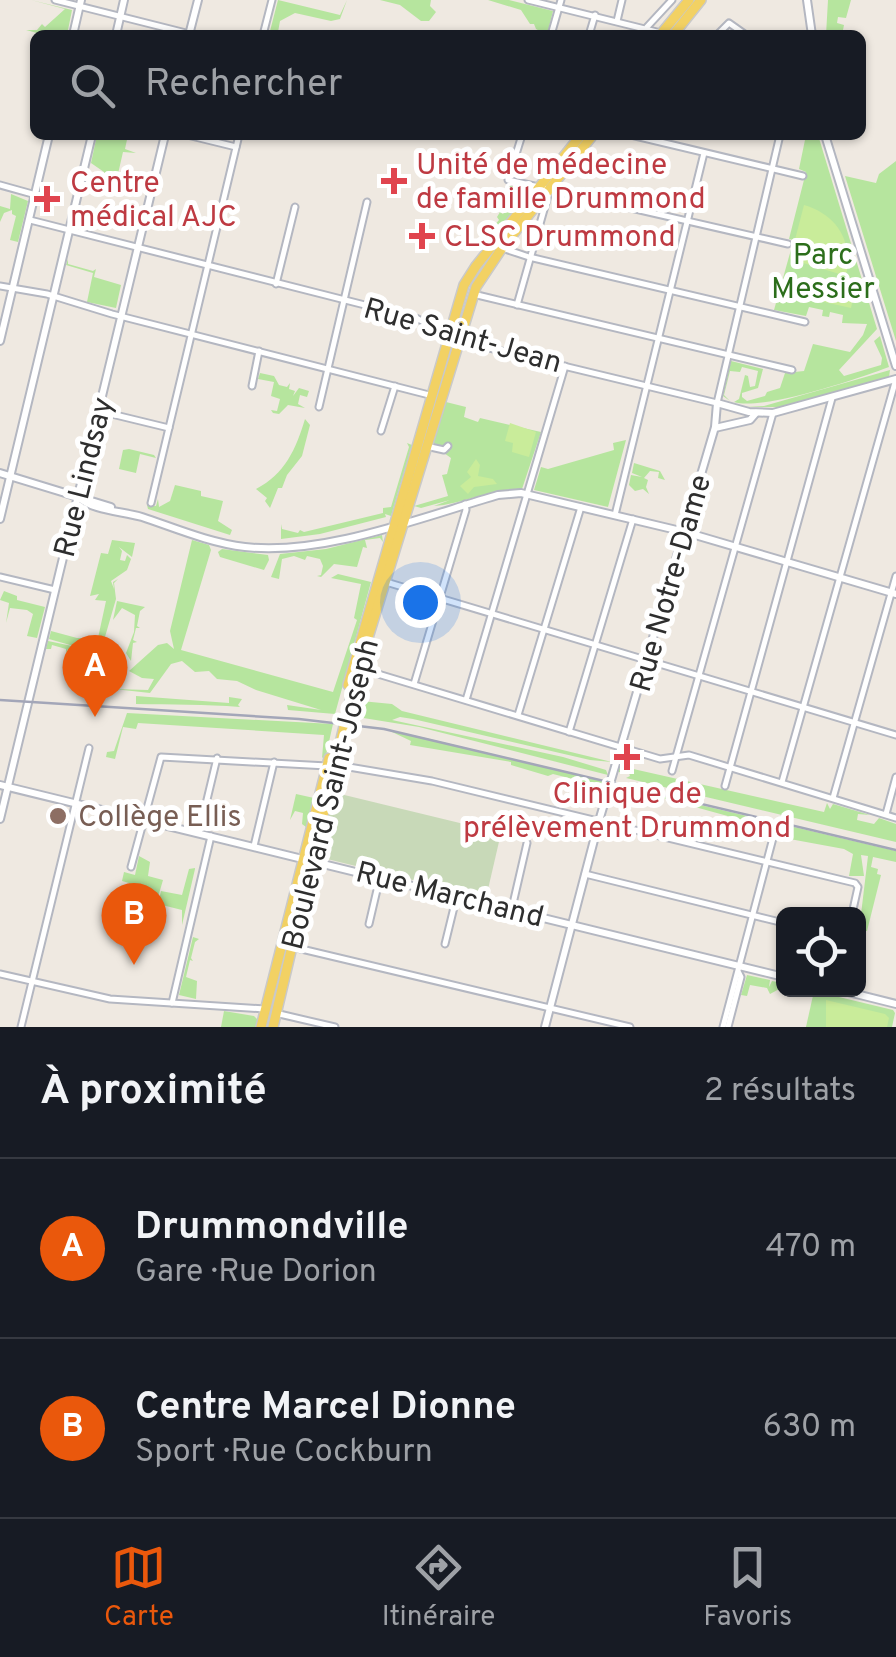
<!DOCTYPE html>
<html lang="fr">
<head>
<meta charset="utf-8">
<style>
	body { margin:0; font-family:Overpass,sans-serif; background:#242831; color:#f1f3f6 }
	.controls { position:absolute; right:30px; bottom:30px; display:grid; overflow:hidden; border-radius:15px; box-shadow:0 2px 8px #0004 }
	.controls button { width:90px; height:90px; display:grid; place-items:center; padding:0; border:0; border-bottom:2px solid #363941; background:#171b24; color:#f1f3f6; font:50px sans-serif }
	.you { position:absolute; left:420px; top:602px; width:35px; height:35px; margin:-25px; border:8px solid #fff; border-radius:50%; background:#1a73e8; box-shadow:0 0 0 15px #1a73e833 }
	.badge { display:grid; place-items:center; width:65px; height:65px; border-radius:50%; background:#ea580c; color:#fff; font-size:32px; font-weight:700 }
	.pin { position:absolute; translate:-50% -82px; filter:drop-shadow(0 2px 5px #0008) }
	.pin::after { content:''; position:absolute; top:52px; width:35px; height:30px; background:inherit; clip-path:polygon(0 0,100% 0,50% 100%) }
	.list { margin:0; padding:0; list-style:none }
	h2 { display:flex; justify-content:space-between; align-items:center; height:130px; margin:0; padding:0 40px; font-size:42px }
	h2 small { font-size:32px; font-weight:400; color:#9ea1a6 }
	.list li { display:grid; grid-template-columns:65px 1fr auto; gap:30px; align-items:center; box-sizing:border-box; height:180px; padding:0 40px; border-top:2px solid #363941 }
	.list b { display:block; font-size:38px; white-space:nowrap }
	.list p { margin:0; font-size:32px; white-space:nowrap; color:#9ea1a6 }
	.list em { font-size:32px; font-style:normal; color:#9ea1a6 }
	.icon { flex:none; width:55px; height:55px; fill:none; stroke:currentColor; stroke-width:2; stroke-linecap:round; stroke-linejoin:round }
	.map { position:relative; flex:none; width:896px; height:1027px; overflow:hidden }
	.search { position:absolute; background:#171b24; box-shadow:0 2px 8px #0004; left:30px; right:30px; top:30px; height:110px; display:flex; align-items:center; gap:25px; box-sizing:border-box; padding:0 35px; border-radius:15px; color:#9ea1a6; font-size:38px }
	.sheet { height:490px; background:#171b24 }
	nav { display:flex; justify-content:space-around; align-items:center; box-sizing:border-box; height:140px; border-top:2px solid #363941; background:#171b24; font-size:28px; color:#9ea1a6 }
	nav a { display:grid; justify-items:center; gap:5px }
	nav .on { color:#ea580c }
	.map>svg:first-child { display:block }
</style>
</head>
<body>
<div class="map">
<svg width="896" height="1027" viewBox="0 0 896 1027">
	<rect width="100%" height="100%" fill="#efe9e1"/>
	<g fill="#b6e59e">
		<polygon points="31,0 72,10 67,35 46,35 45,32 44,35 26,30 37,30 42,24 45,27 65,9"/>
		<polygon points="278,0 340,15 347,0 340,19 331,21 295,13 280,21 278,32 295,35 269,35"/>
		<polygon points="380,0 431,0 430,6 436,12 429,21 421,21 400,5"/>
		<polygon points="488,0 509,0 553,11 547,35 536,29 534,24 530,24 521,10"/>
		<polygon points="828,0 851,0 846,18 838,17 837,23 844,25 842,35 826,35"/>
		<polygon points="97,135 128,135 125,149 136,153 123,152 115,187 112,177 104,175 104,172 91,163"/>
		<path d="M806,135h12l59,194 -38,41 5,6 37,-11 1,-7 -8,-17 6,-5 9,31c-31,12 -127,44 -155,35l5,-3 6,-24 3,1 2,11 5,-1 3,-15 -16,-4 -2,5 -10,-1 -6,24 6,6 -7,-5 8,-35 32,8 -5,19 -16,5v4l5,4 18,-5 2,-4 13,-4 5,-15 19,-2 9,-27 37,8 13,-17 4,-11 -25,-1 1,-8 -13,-3 -1,5 -7,-1 1,-6 -14,-3 -3,9 -32,-6 18,-64 1,-6 -4,-1 17,-67 -7,-3z"/>
		<polygon points="896,161 896,341 845,176 876,183 879,174"/>
		<polygon points="510,186 525,189 527,195 499,229 492,228 499,220 497,217 500,212 503,214 512,203 507,195"/>
		<polygon points="11,194 28,201 18,242 10,240 16,216 12,214 12,210 4,213 0,222 0,206 10,209"/>
		<polygon points="68,259 68,264 93,271 96,269 94,277 121,285 116,308 87,302 93,273 66,265"/>
		<polygon points="890,370 889,377 781,407 746,407 764,406"/>
		<polygon points="260,373 274,376 279,385 287,387 290,383 289,389 295,391 293,396 299,388 309,391 307,397 300,395 298,404 305,408 288,405 279,414 273,413 271,410 277,411 280,399 271,396 274,382 258,379"/>
		<path d="M446,402l20,5 -2,10 14,5 2,-4 61,14 -19,57c-31,-1 -58,15 -88,17l16,-6 -29,8 -7,-2 34,-10 -6,-21 5,-1 4,-16 -7,-5 6,-5 -17,-5z"/>
		<path d="M305,419l5,6 -8,31 -15,19 -5,13h-4l-8,20 -5,-7 2,-3 -11,-9c29,-15 40,-40 49,-70z"/>
		<polygon points="626,440 608,507 534,490 541,467 548,469 614,450 613,443"/>
		<polygon points="407,443 412,445 391,516 385,514 386,517 320,534 281,539 281,524 282,529 298,533 300,530 304,532 383,513 383,508 391,507 409,447"/>
		<polygon points="129,449 154,455 156,458 140,454 136,473 119,469 123,450"/>
		<polygon points="634,463 660,471 665,480 658,478 659,472 650,471 644,478 648,480 646,487 649,494 643,489 635,491 629,485 631,475 642,477 632,473"/>
		<polygon points="175,485 201,491 201,496 223,501 218,521 232,530 230,535 148,509 147,505 156,506 158,499 159,507 170,501"/>
		<polygon points="382,535 383,542 380,538 365,540 367,548 363,547 357,567 334,564 321,577 317,576 321,575 323,566 320,559 307,556 305,560 294,556 282,559 279,579 271,577 280,554 326,549"/>
		<polygon points="112,540 135,543 132,557 119,547 122,551 120,560 125,561 127,555 131,559 127,570 111,581 114,589 113,582 118,579 114,583 116,599 98,661 98,656 84,653 82,657 82,653 68,649 66,653 66,649 52,645 51,649 46,649 48,641 77,647 49,639 51,631 77,638 98,638 106,601 95,600 99,594 90,596 101,553 108,554"/>
		<polygon points="192,540 209,545 211,550 181,650 333,692 357,620 354,618 361,584 331,578 338,574 371,582 335,714 288,710 287,705 321,710 256,690 237,681 217,679 209,671 195,672 182,661 171,664 150,693 114,689 148,690 154,679 142,678 129,671 158,645 167,643 174,649 170,631"/>
		<polygon points="222,549 268,555 269,560 264,570 220,557 218,552"/>
		<polygon points="4,591 17,596 17,600 45,607 37,638 27,636 33,614 27,610 10,608 6,623 9,603 0,600"/>
		<polygon points="117,601 145,607 140,611 137,626 140,628 136,628 133,640 137,642 133,643 131,661 126,653 134,632 135,615 122,608 113,620"/>
		<polygon points="364,676 370,677 365,680 361,701 392,704 402,711 612,762 590,760 413,719 400,717 392,720 563,757 606,770 608,775 419,727 351,716 360,678"/>
		<path d="M136,696l93,7v-6l13,2 -4,6 2,2c-35,-3 -69,-2 -104,-3z"/>
		<polygon points="127,713 333,724 326,755 322,758 324,735 138,723 136,729 123,727 115,759 106,757 107,752 114,751"/>
		<polygon points="390,731 417,736 606,781 599,796 589,789 589,783 553,774 548,776 511,765 511,762 410,745 411,741"/>
		<polygon points="620,766 824,812 827,803 830,809 833,804 870,815 858,814 857,820 874,824 879,818 896,824 896,842 626,778 630,776 629,773 618,772"/>
		<polygon points="615,785 896,851 896,862 873,857 871,867 878,869 877,874 881,875 867,931 859,931 868,856 861,855 864,876 849,876 853,854 844,849 768,835 768,827"/>
		<polygon points="296,794 314,798 306,827 302,824 303,813 295,811 290,820"/>
		<polygon points="139,856 150,862 148,876 163,880 156,904 126,896 129,883 122,881 124,872 135,875"/>
		<polygon points="195,868 195,869 182,925 182,910 158,904 161,891 182,895 189,869"/>
		<polygon points="193,937 199,939 195,942 191,958 193,961 190,960 186,977 197,981 196,999 179,995"/>
		<polygon points="747,975 770,980 769,987 772,981 783,983 783,987 770,994 767,988 750,985 747,996 741,995"/>
		<polygon points="814,991 893,1010 895,1013 892,1027 806,1027"/>
		<polygon points="224,1011 254,1016 258,1020 257,1027 221,1027"/>
	</g>
	<polygon fill="#c8d9b8" points="332,792 501,833 486,898 319,857"/>
	<g fill="#c9ec9a">
		<path d="M804,205c34,10 49,37 42,71l-56,-17z"/>
		<polygon points="830,279 856,285 851,308 824,302"/>
		<polygon points="510,423 536,432 529,457 512,452 513,443 505,441"/>
		<polygon points="476,459 480,465 478,476 493,479 497,484 474,487 468,494 460,486 471,477 467,472"/>
		<polygon points="826,1000 885,1014 889,1018 887,1027 826,1027"/>
	</g>
	<g fill="none" stroke-linecap="round" stroke-linejoin="round">
		<g stroke="#b4b7c1" stroke-width="9">
			<g id="minor">
				<polyline points="55,0 194,35"/>
				<polyline points="528,0 661,33"/>
				<polyline points="617,21 622,0"/>
				<polyline points="647,27 672,0"/>
				<polyline points="263,35 272,0"/>
				<polyline points="551,35 561,0"/>
				<polyline points="589,35 595,15"/>
				<polyline points="717,35 729,23 746,35"/>
				<polyline points="187,135 236,147"/>
				<polyline points="522,135 508,180 788,244"/>
				<polyline points="631,135 803,176"/>
				<polyline points="0,185 36,195"/>
				<polyline points="30,220 416,318 464,342 717,403 780,135"/>
				<polyline points="502,248 529,257 805,322"/>
				<polyline points="276,284 295,207"/>
				<polyline points="0,286 47,294 112,314 433,396"/>
				<polyline points="473,294 792,370"/>
				<polyline points="517,305 549,192"/>
				<polyline points="252,386 259,351"/>
				<polyline points="319,407 367,202"/>
				<polyline points="99,411 169,428"/>
				<polyline points="381,431 395,386"/>
				<polyline points="426,446 444,450 448,446"/>
				<polyline points="151,503 239,135"/>
				<polyline points="615,515 704,153"/>
				<polyline points="0,577 55,590"/>
				<polyline points="386,582 896,735"/>
				<polyline points="358,668 660,759 689,755 896,818"/>
				<polyline points="414,684 466,510 465,504"/>
				<polyline points="466,700 565,366"/>
				<polyline points="518,715 581,507"/>
				<polyline points="569,732 633,519"/>
				<polyline points="337,765 432,781 855,883 858,887 852,914"/>
				<polyline points="672,771 773,413"/>
				<polyline points="782,782 896,379"/>
				<polyline points="725,786 832,398"/>
				<polyline points="833,798 896,576"/>
				<polyline points="886,814 896,777"/>
				<polyline points="199,833 217,758"/>
				<polyline points="254,846 274,762"/>
				<polyline points="131,867 161,757 327,766"/>
				<polyline points="585,874 784,923"/>
				<polyline points="512,908 527,843"/>
				<polyline points="369,924 380,877"/>
				<polyline points="445,944 457,895"/>
				<polyline points="293,947 630,1027"/>
				<polyline points="0,974 110,999 265,1009"/>
				<polyline points="172,1003 211,836"/>
				<polyline points="275,1013 335,1027"/>
				<polyline points="21,1027 89,748"/>
				<polyline points="723,1027 773,838"/>
				<polyline points="728,1027 741,977 739,973"/>
			</g>
		</g>
		<g stroke="#b4b7c1" stroke-width="10">
			<g id="tertiary">
				<polyline points="807,0 812,35"/>
				<polyline points="73,35 81,0"/>
				<polyline points="116,35 124,0"/>
				<polyline points="189,35 198,0"/>
				<polyline points="825,135 896,366"/>
				<polyline points="0,341 49,135"/>
				<polyline points="715,428 750,420 756,413"/>
				<polyline points="0,473 111,507"/>
				<path d="M78,497c15,14 44,14 64,20 33,11 68,26 103,30 78,9 177,-30 253,-52l23,-2 164,39 211,62"/>
				<polyline points="0,519 92,135"/>
				<polyline points="0,785 784,977"/>
				<polyline points="0,819 165,135"/>
				<polyline points="836,989 896,1004"/>
				<polyline points="545,1027 599,821 715,427 717,403 749,412 773,413 896,379"/>
			</g>
		</g>
		<g stroke="#c9c9c9" stroke-width="12">
			<g id="primary">
				<polyline points="660,35 689,0"/>
				<polyline points="673,35 701,0"/>
				<polyline points="348,685 464,285 476,266 581,135"/>
				<polyline points="261,1027 329,758"/>
				<polyline points="273,1027 355,680 476,287 502,248 593,135"/>
			</g>
		</g>
		<use href="#minor" stroke="#fff" stroke-width="5"/>
		<use href="#tertiary" stroke="#fff" stroke-width="6"/>
		<use href="#primary" stroke="#f2d163" stroke-width="9"/>
		<polyline stroke="#a3a6b8" stroke-width="2.5" points="0,700 299,719 384,729 896,850"/>
	</g>
	<g fill="#e0444e" stroke="#fff" stroke-width="4">
		<path d="M389 166h10v10h10v10h-10v10h-10v-10h-10v-10h10z"/>
		<path d="M42 184h10v10h10v10h-10v10h-10v-10h-10v-10h10z"/>
		<path d="M417 221h10v10h10v10h-10v10h-10v-10h-10v-10h10z"/>
		<path d="M622 742h10v10h10v10h-10v10h-10v-10h-10v-10h10z"/>
	</g>
	<circle fill="#8d6e63" stroke="#fff" stroke-width="4" cx="58" cy="816" r="10"/>
	<g text-anchor="middle" stroke-width="10" stroke-linejoin="round" paint-order="stroke">
		<g font-size="30" fill="#be3a42" stroke="#fff" text-anchor="start">
			<text x="416" y="174">Unité de médecine<tspan x="416" dy="34">de famille Drummond</tspan></text>
			<text x="70" y="192">Centre<tspan x="70" dy="34">médical AJC</tspan></text>
			<text x="444" y="246">CLSC Drummond</text>
			<text x="627" y="803" text-anchor="middle">Clinique de<tspan x="627" dy="34">prélèvement Drummond</tspan></text>
		</g>
		<g font-size="30" fill="#2c6e1b" stroke="#fff">
			<text x="823" y="264">Parc<tspan x="823" dy="34">Messier</tspan></text>
		</g>
		<g font-size="30" fill="#2e2e2e" stroke="#fff">
			<text transform="translate(463 335) rotate(16)" y="10">Rue Saint-Jean</text>
			<text transform="translate(83 477) rotate(-76)" y="10">Rue Lindsay</text>
			<text transform="translate(670 583) rotate(-74)" y="10">Rue Notre-Dame</text>
			<text transform="translate(330 794) rotate(-76)" y="10">Boulevard Saint-Joseph</text>
			<text transform="translate(450 894) rotate(14)" y="10">Rue Marchand</text>
		</g>
		<g font-size="30" fill="#785e54" stroke="#fff" text-anchor="start">
			<text x="78" y="826">Collège Ellis</text>
		</g>
	</g>
</svg>
<div class="controls">
<button><svg class="icon" aria-label="locate" viewBox="0 0 24 24"><circle cx="12" cy="12" r="6"/><path d="M12 2v4M12 18v4M2 12h4M18 12h4"/></svg></button>
</div>
<div class="you"></div>
<div class="pin badge" style="left:95px;top:717px">A</div>
<div class="pin badge" style="left:134px;top:965px">B</div>
<div class="search"><svg class="icon" aria-label="search" viewBox="0 0 24 24"><circle cx="10" cy="10" r="6"/><path d="M15 15l6 6"/></svg>Rechercher</div>
</div>
<section class="sheet">
<h2>À proximité<small>2 résultats</small></h2>
<ul class="list">
<li><span class="badge">A</span><div><b>Drummondville</b><p>Gare · Rue Dorion</p></div><em>470 m</em></li>
<li><span class="badge">B</span><div><b>Centre Marcel Dionne</b><p>Sport · Rue Cockburn</p></div><em>630 m</em></li>
</ul>
</section>
<nav>
<a class="on"><svg class="icon" aria-label="map" viewBox="0 0 24 24"><path d="M3 6l6-2 6 2 6-2v14l-6 2-6-2-6 2zM9 4v14M15 6v14"/></svg>Carte</a>
<a><svg class="icon" aria-label="directions" viewBox="0 0 24 24"><path d="M12 3l9 9-9 9-9-9zM9 14v-3h6M13 9l2 2-2 2"/></svg>Itinéraire</a>
<a><svg class="icon" aria-label="saved" viewBox="0 0 24 24"><path d="M7 4h10v16l-5-4-5 4z"/></svg>Favoris</a>
</nav>
</body>
</html>
